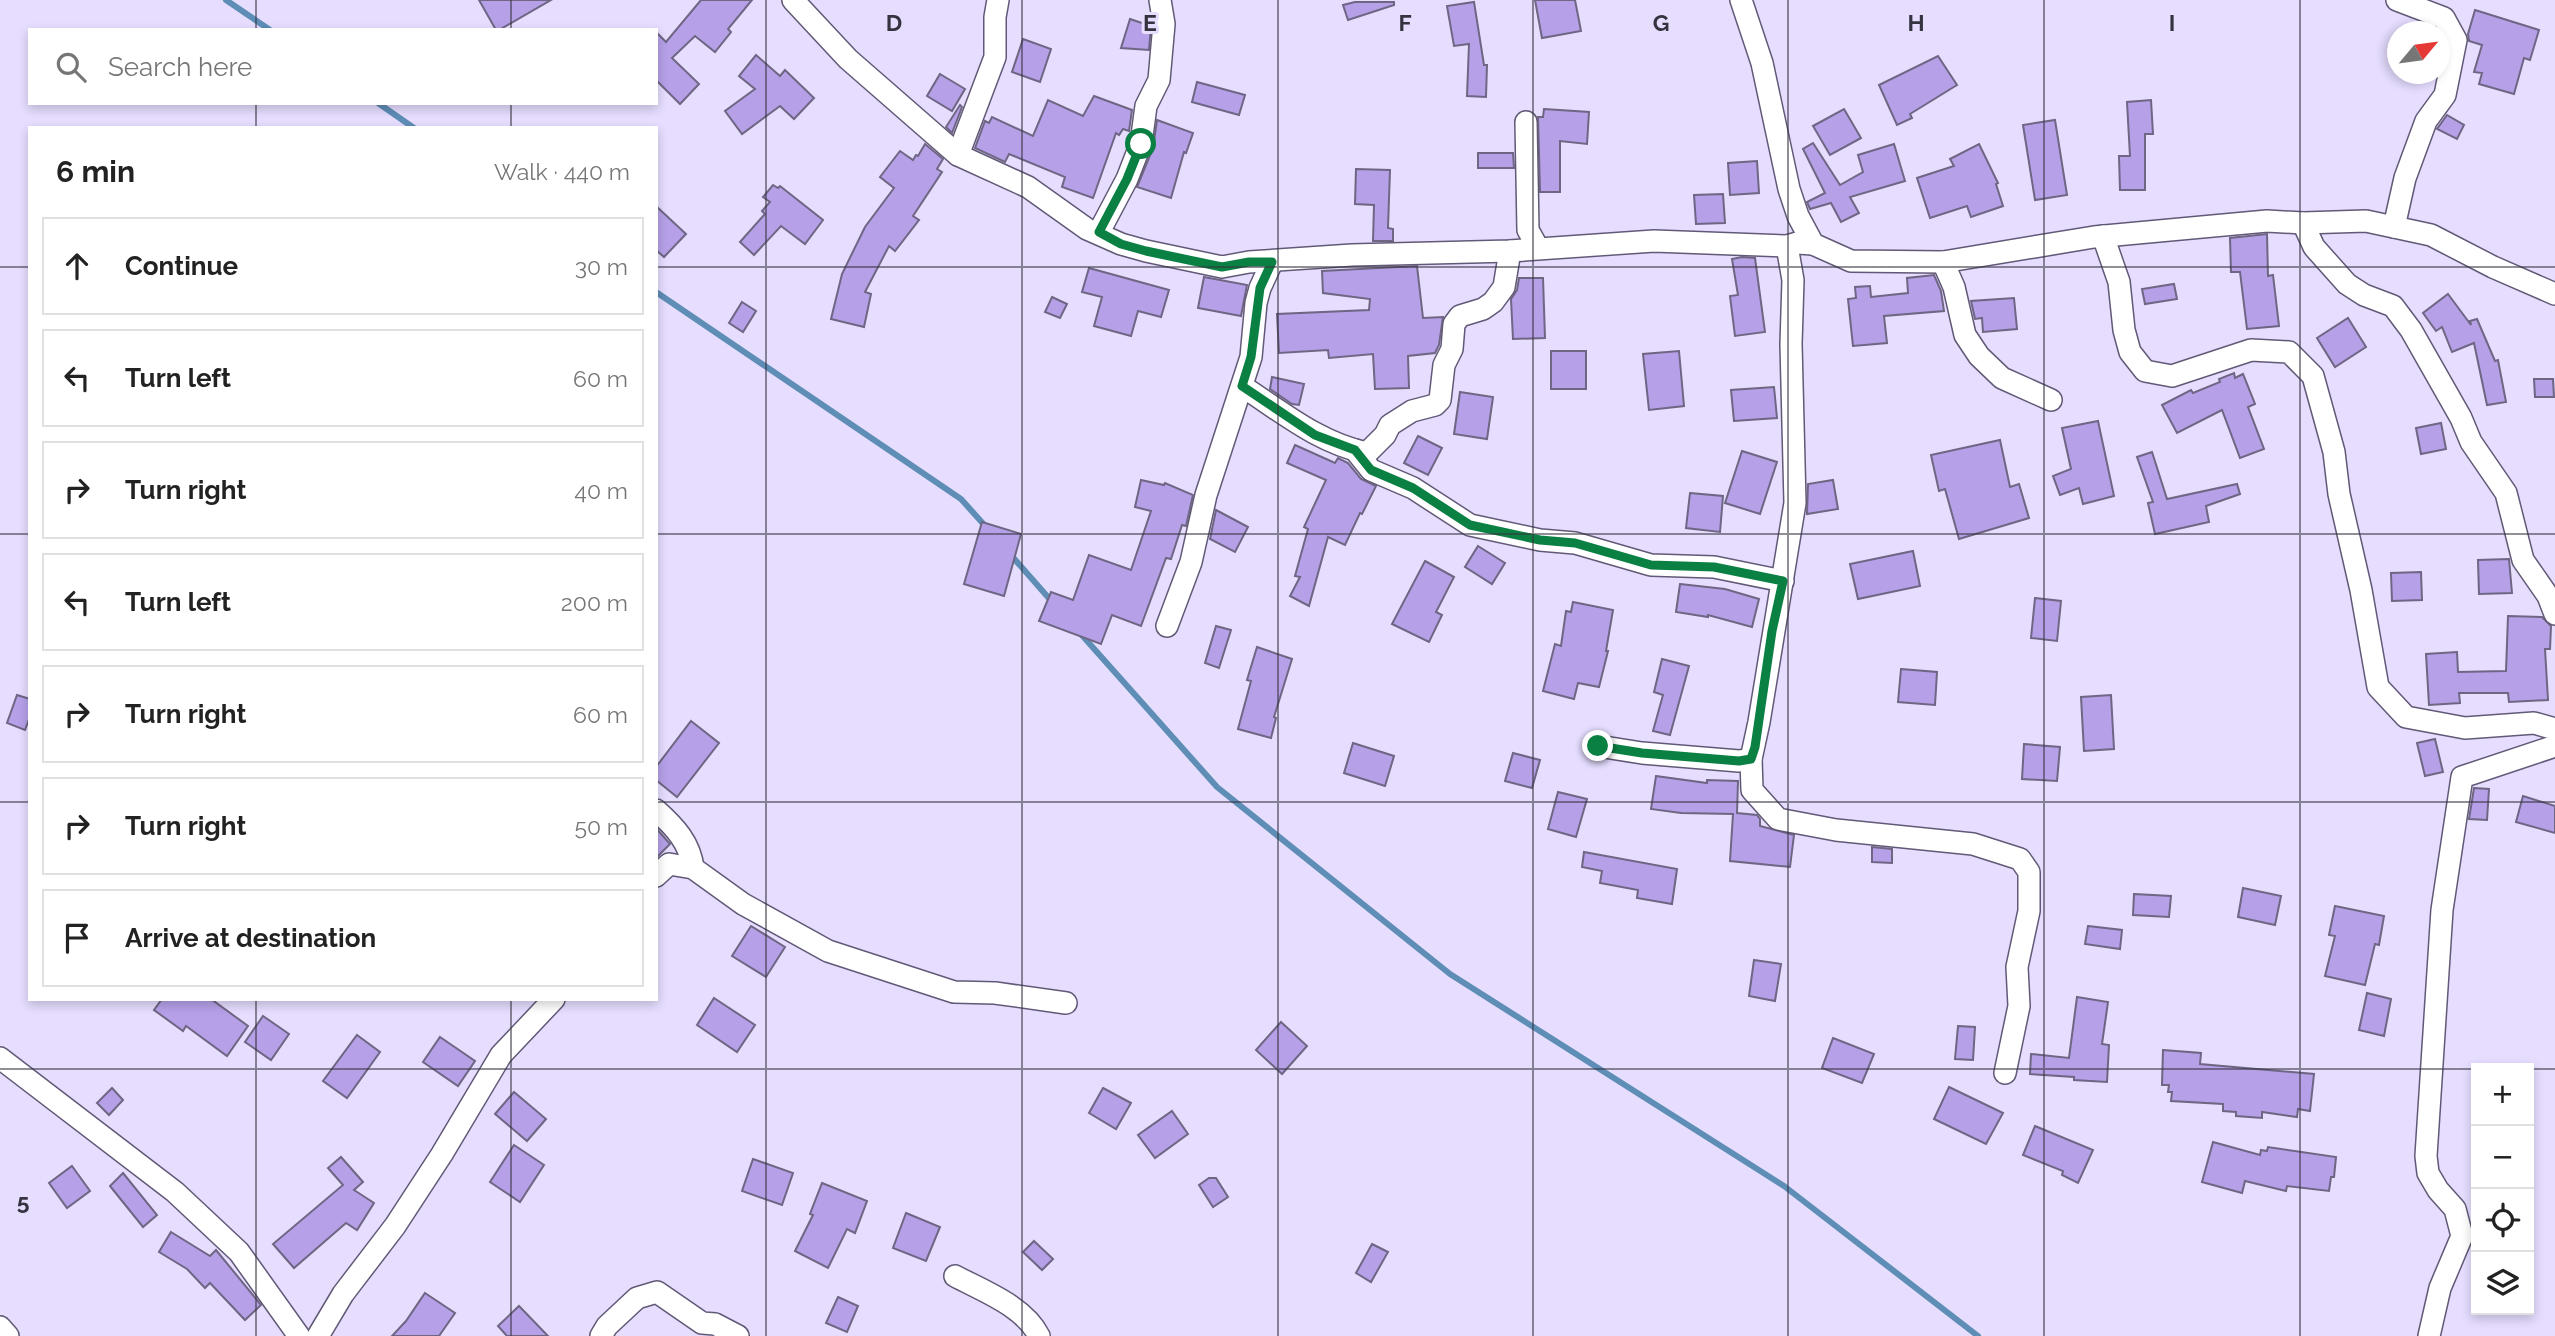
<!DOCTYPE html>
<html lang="en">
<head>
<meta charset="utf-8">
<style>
	body { margin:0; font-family:Raleway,sans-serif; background:#f2f2f2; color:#222 }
	.controls { position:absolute; right:21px; bottom:21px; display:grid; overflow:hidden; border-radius:0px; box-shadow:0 4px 10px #0003 }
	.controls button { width:63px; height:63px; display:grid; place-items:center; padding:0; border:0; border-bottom:2px solid #e0e0e0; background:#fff; color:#222; font:35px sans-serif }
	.compass { position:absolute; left:2387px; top:21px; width:63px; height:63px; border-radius:50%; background:#fff; box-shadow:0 4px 10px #0003; rotate:61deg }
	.stop { position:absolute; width:21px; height:21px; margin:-16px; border:5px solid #0b8043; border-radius:50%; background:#fff }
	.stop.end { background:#0b8043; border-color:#fff; box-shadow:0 2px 7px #0008 }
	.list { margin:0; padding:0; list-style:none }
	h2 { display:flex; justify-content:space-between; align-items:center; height:91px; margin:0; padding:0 28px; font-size:30px }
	h2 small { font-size:23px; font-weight:400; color:#767676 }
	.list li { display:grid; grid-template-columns:46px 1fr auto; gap:21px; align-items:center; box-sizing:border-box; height:98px; margin:0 14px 14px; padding:0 14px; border:2px solid #e0e0e0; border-radius:0px }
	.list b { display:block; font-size:26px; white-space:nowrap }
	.list em { font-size:23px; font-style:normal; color:#767676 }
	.icon { flex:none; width:38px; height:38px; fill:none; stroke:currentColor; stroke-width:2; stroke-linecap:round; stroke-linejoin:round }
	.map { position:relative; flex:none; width:2555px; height:1336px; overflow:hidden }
	.search { position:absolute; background:#fff; box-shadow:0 4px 10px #0003; left:28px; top:28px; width:630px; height:77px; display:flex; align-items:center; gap:18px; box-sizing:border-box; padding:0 24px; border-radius:0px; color:#767676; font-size:26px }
	.panel { position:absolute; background:#fff; box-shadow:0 4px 10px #0003; left:28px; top:126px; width:630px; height:875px; border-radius:0px }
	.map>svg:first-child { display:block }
</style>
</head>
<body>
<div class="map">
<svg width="2555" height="1336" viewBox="0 0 2555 1336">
	<rect width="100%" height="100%" fill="#e6ddff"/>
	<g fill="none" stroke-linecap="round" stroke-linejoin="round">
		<g stroke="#5e8db6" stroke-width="6">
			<polyline points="226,0 270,30"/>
			<polyline points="378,103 414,128"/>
			<polyline points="656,292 961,499 987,528"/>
			<polyline points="1010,554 1054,604"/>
			<polyline points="1080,633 1217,787 1450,974 1784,1186 1978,1336"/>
		</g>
	</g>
	<g fill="#b6a1e9" stroke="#6e6683" stroke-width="2">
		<polygon points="479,0 551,0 499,30 496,30"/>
		<polygon points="701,0 752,0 728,29 731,32 715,52 695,36 672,58 699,84 680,104 656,80 656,32 666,42"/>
		<polygon points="1535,0 1575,0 1581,31 1542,38"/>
		<polygon points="1355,2 1394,2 1394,5 1348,20 1343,5"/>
		<polygon points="1474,2 1484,65 1487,65 1486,97 1467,96 1469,44 1454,46 1447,6"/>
		<polygon points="2475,10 2539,30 2530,60 2524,58 2514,94 2479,84 2482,73 2474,72 2482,45 2469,41 2468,34"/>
		<polygon points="1130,19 1151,26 1149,50 1121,48"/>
		<polygon points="1023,39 1051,49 1040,82 1012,72"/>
		<polygon points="756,55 780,76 785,70 814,98 794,119 780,106 742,134 725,111 755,89 739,76"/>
		<polygon points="1938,56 1957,85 1910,114 1912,118 1897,125 1879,85"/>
		<polygon points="940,74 965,89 952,111 927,96"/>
		<polygon points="1197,82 1245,95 1239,115 1192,102"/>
		<polygon points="1094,96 1132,110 1129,131 1123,129 1119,135 1116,133 1093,198 1062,187 1065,177 1009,154 1005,162 975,148 985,121 989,123 992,117 1033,136 1048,100 1083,116"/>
		<polygon points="2151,100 2153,134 2145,134 2145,190 2120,190 2119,156 2130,156 2127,102"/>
		<polygon points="960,105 962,107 952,133 946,127"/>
		<polygon points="1544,109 1589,112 1587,144 1560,141 1560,192 1540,192 1538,117 1543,117"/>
		<polygon points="1844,109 1861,138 1830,155 1813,126"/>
		<polygon points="2447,115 2464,125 2457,139 2437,129"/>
		<polygon points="1157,120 1193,133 1186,153 1184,152 1171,198 1137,187 1153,148"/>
		<polygon points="2055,120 2067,195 2035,200 2023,125"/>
		<polygon points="1813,143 1840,185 1863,172 1858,155 1894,144 1905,181 1850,197 1859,213 1841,222 1831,203 1810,209 1807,202 1825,193 1803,149"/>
		<polygon points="925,144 943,159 937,169 942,172 913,216 919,220 895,251 889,246 865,292 871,294 864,327 831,319 842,274 865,227 894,188 880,177 900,151 913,160 916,155 918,156"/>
		<polygon points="1979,144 1998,183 1996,184 2003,206 1971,217 1967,206 1930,218 1917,178 1954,166 1950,159"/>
		<polygon points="1478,153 1513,153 1514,168 1478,168"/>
		<polygon points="1757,161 1759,193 1730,195 1728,163"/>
		<polygon points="1356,169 1390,170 1388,228 1393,229 1393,241 1373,241 1374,205 1355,204"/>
		<polygon points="773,185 778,188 780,186 823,220 805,244 781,226 754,255 740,242 765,214 762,211 770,202 763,197"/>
		<polygon points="1723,194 1725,223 1696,224 1694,195"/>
		<polygon points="656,206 686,234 664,257 656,250"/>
		<polygon points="2267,234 2268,276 2273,275 2279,326 2247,329 2240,272 2231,272 2230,238"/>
		<polygon points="1742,257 1755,258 1765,332 1735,336 1730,296 1738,295 1732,259"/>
		<polygon points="1417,266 1423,318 1443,317 1439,345 1435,353 1408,356 1409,388 1375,389 1373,354 1329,358 1328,350 1279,353 1277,314 1369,310 1370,299 1323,293 1322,271"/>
		<polygon points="1089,268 1169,290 1161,317 1138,311 1131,336 1094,326 1102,297 1082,292"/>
		<polygon points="1934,275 1941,291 1944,311 1884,316 1887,343 1853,346 1848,299 1856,298 1855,287 1870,286 1871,297 1908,293 1907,278"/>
		<polygon points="1204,277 1247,285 1241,316 1198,308"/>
		<polygon points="1519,278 1543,278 1545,338 1513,339 1511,299 1517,290"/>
		<polygon points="2174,284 2177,299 2145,304 2142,289"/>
		<polygon points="2448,294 2471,325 2470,321 2477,319 2495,361 2498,360 2506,402 2487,405 2474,343 2452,352 2442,327 2436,331 2423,313"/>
		<polygon points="1052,297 1067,304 1060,318 1045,312"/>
		<polygon points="2014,298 2017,329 1983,332 1982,318 1975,319 1971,301"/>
		<polygon points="742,302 756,311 743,332 729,323"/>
		<polygon points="2348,318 2366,347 2335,367 2317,338"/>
		<rect x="1551" y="351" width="35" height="38"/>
		<polygon points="1679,351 1684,406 1649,410 1643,354"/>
		<polygon points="2234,373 2235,378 2243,374 2255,404 2248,407 2264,449 2240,458 2222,410 2177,433 2162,405 2191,390 2193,393 2220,382 2219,379"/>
		<polygon points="1272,377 1304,384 1299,405 1292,404 1270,389"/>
		<polygon points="2534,379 2553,379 2554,397 2535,397"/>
		<polygon points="1774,387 1777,418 1734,421 1731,390"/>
		<polygon points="1460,392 1493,397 1487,439 1454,434"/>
		<polygon points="2098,421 2114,496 2083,504 2079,488 2060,495 2053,476 2071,469 2062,428"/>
		<polygon points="2441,423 2446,449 2421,454 2416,428"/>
		<polygon points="1418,436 1442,448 1428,475 1404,463"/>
		<polygon points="2000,440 2010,487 2019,484 2029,518 1959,539 1945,489 1939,491 1931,455"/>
		<polygon points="1295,445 1335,463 1338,458 1348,463 1361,479 1376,486 1362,514 1360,513 1345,545 1328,537 1309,606 1290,596 1300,577 1295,576 1308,529 1304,527 1326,480 1287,463"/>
		<polygon points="1742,451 1777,462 1760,514 1725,503"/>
		<polygon points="2152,452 2167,499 2237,484 2240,494 2206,506 2209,522 2155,534 2148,503 2153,502 2137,457"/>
		<polygon points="1141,480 1164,485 1165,483 1193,495 1186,526 1182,525 1171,559 1166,558 1141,626 1112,615 1101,644 1039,621 1051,592 1073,600 1089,555 1131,570 1151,511 1135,507"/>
		<polygon points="1833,480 1838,509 1807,514 1808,484"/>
		<polygon points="1690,493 1723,496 1720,532 1686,528"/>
		<polygon points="1216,510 1248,527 1235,552 1210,539"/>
		<polygon points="982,522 1021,534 1004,596 964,584"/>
		<polygon points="1478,546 1505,563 1492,584 1465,567"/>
		<polygon points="1913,551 1920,586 1858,599 1850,564"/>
		<polygon points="2509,559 2512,593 2479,594 2478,560"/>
		<polygon points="1425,561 1454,577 1436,612 1442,615 1429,642 1392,624"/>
		<polygon points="2421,572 2422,600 2392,601 2391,573"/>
		<polygon points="1680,584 1725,589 1759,599 1752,627 1708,615 1708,617 1676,612"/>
		<polygon points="2035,598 2061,601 2057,641 2031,638"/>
		<polygon points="1573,602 1613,610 1606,651 1608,651 1599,687 1578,683 1574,699 1543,691 1555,644 1561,646 1566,611 1571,612"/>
		<polygon points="2508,616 2542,617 2551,626 2550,649 2545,649 2548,700 2509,702 2508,693 2459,693 2460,703 2429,705 2426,654 2457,652 2458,672 2506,671"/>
		<polygon points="1216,626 1231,630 1219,668 1205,663"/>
		<polygon points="1257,647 1292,659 1274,717 1276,718 1271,738 1238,729 1251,681 1247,680"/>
		<polygon points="1662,659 1689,666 1670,735 1653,731 1663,695 1654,692"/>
		<polygon points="1901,669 1937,672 1935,705 1898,702"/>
		<polygon points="17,695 30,699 30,717 25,730 7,723"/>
		<polygon points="2111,695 2114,749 2084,751 2081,697"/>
		<polygon points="691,721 719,743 677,797 656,780 656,767"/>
		<polygon points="2435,739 2443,772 2425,776 2417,743"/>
		<polygon points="1353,743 1394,756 1385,786 1344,773"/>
		<polygon points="2024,744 2060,747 2057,781 2022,779"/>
		<polygon points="1513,753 1540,760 1532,788 1505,781"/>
		<polygon points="1656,776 1707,783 1707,780 1738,781 1737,813 1757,815 1760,819 1760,826 1794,835 1790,867 1730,861 1733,814 1681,813 1651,809"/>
		<polygon points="2474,788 2489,789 2487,820 2469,819"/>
		<polygon points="1558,792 1587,799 1576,837 1548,829"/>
		<polygon points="2523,796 2555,806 2555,833 2516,822"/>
		<polygon points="656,828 670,844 656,858"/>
		<polygon points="1872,847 1892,849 1892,863 1872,862"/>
		<polygon points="1584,852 1677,869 1672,904 1637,898 1638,890 1600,883 1602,871 1582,867"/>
		<polygon points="2243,888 2281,896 2275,925 2238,917"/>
		<polygon points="2134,894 2171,896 2169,917 2133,915"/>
		<polygon points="2335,906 2384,916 2379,945 2375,944 2365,985 2325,976 2335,936 2329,935"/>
		<polygon points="751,926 785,947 766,977 732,956"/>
		<polygon points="2088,926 2122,930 2120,949 2085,944"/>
		<polygon points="1754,960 1781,964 1775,1001 1749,996"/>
		<polygon points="2367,993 2391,999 2384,1036 2359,1030"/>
		<polygon points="2077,997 2108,1002 2102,1044 2109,1045 2107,1082 2074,1080 2074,1077 2030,1074 2031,1054 2069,1058"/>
		<polygon points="714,998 755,1025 737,1052 697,1025"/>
		<polygon points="162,999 211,999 248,1026 227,1056 186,1026 183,1031 154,1010"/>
		<polygon points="263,1016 289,1034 271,1060 245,1042"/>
		<polygon points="1281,1022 1307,1046 1282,1074 1256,1050"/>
		<polygon points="1958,1026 1975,1027 1973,1060 1955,1059"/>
		<polygon points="357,1035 380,1052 347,1098 323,1081"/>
		<polygon points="440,1037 475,1061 458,1086 423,1062"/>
		<polygon points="1833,1038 1874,1054 1862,1083 1822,1068"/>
		<polygon points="2163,1050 2201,1053 2200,1064 2314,1074 2310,1111 2298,1109 2297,1117 2262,1112 2262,1118 2236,1116 2236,1112 2223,1111 2223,1104 2171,1101 2172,1092 2168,1092 2169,1085 2162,1085"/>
		<polygon points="1949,1087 2003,1113 1986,1144 1934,1119"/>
		<polygon points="112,1088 123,1100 109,1115 97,1103"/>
		<polygon points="1103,1088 1131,1103 1116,1129 1089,1113"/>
		<polygon points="514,1092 546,1119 527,1141 495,1114"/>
		<polygon points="1172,1111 1188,1134 1155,1158 1138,1135"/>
		<polygon points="2035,1126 2093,1150 2078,1183 2062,1175 2063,1171 2023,1155"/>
		<polygon points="2213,1142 2260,1155 2261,1150 2267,1151 2268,1147 2336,1157 2334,1177 2331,1177 2329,1191 2287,1186 2286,1191 2245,1181 2242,1193 2202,1182"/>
		<polygon points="514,1145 544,1165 520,1202 490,1182"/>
		<polygon points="341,1157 363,1182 354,1190 374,1203 357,1230 346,1223 294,1268 273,1244 343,1185 328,1168"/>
		<polygon points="753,1159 793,1173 782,1205 742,1191"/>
		<polygon points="72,1166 90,1191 67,1208 49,1183"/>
		<polygon points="123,1173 157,1215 143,1227 110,1186"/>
		<polygon points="1209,1178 1216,1178 1228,1197 1213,1207 1199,1185"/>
		<polygon points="822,1183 867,1201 855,1233 847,1229 828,1268 795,1251 813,1215 810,1214"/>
		<polygon points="906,1213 940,1227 926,1261 893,1248"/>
		<polygon points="171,1232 210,1256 216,1250 261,1305 245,1320 210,1283 205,1288 187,1269 159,1252"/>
		<polygon points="1034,1241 1053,1259 1042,1270 1023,1252"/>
		<polygon points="1372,1244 1388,1252 1371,1282 1356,1273"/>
		<polygon points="425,1293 455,1313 439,1336 392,1336 406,1321"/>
		<polygon points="838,1297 858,1306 847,1332 826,1323"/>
		<polygon points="519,1306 548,1336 507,1336 498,1326"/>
	</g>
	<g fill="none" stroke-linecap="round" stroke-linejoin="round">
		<g stroke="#615976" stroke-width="24">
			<g id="minor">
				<polyline points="793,0 848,59 958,155 1028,187 1087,229 1121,244 1146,251 1222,267 1249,262 1352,255 1510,251 1654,241 1787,246 1797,243 1813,244"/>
				<polyline points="1741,0 1762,63 1789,189 1798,216 1813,244 1851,261 1943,262 2094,237 2267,221 2303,223 2366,221 2431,235 2493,267 2555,294"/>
				<polyline points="1526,122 1528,230 1538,248"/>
				<polyline points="958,155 995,57 995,17 998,0"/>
				<polyline points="2303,223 2314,247 2347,284 2364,295 2393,306 2411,330 2461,418 2471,442 2506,493 2523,560 2548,596 2555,614"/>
				<polyline points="2394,227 2405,178 2426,121 2445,95 2456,40 2444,18 2397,0"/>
				<polyline points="1099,232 1127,179 1141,143 1146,106 1159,80 1164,24 1160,0"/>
				<polyline points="2103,236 2119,282 2124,330 2130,352 2145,371 2172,376 2251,350 2289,352 2313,376 2334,452 2339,494 2361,590 2378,687 2406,717 2465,728 2534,723 2555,729"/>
				<polyline points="1787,246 1793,280 1791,344 1795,503 1759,722 1751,759 1752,790 1778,819 1836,830 1973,844 2020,859 2029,872 2029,911 2017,967 2019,1006 2005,1073"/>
				<polyline points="1943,262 1954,287 1965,335 1979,356 2002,378 2051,400"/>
				<path d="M1242,386c40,26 77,57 125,67l18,-18 5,-10 22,-14 23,-6 5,-5 4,-35 8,-16 2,-25 6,-8 23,-7 10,-7 11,-15 6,-36"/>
				<polyline points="1355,450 1371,470 1413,488 1470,525 1540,540 1575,543 1651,565 1714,567 1783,581"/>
				<polyline points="1167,626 1191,562 1206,495 1251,357 1256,303 1260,288 1272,262"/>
				<polyline points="1598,746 1642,753 1739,761 1751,759"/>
				<path d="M656,810c19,17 34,33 37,58"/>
				<polyline points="656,876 669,864 693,868 743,904 828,951 954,992 995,993 1066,1003"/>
				<polyline points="0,1058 175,1192 239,1252 299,1336"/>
				<path d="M955,1276c28,15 69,30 84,60"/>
				<polyline points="0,1327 8,1336"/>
				<polyline points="318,1336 343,1294 395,1226 442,1154 501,1055 554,999"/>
				<polyline points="601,1336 607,1326 637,1298 657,1292 702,1323 715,1324 738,1336"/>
				<polyline points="2429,1336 2440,1288 2462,1236 2455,1209 2438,1190 2428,1173 2426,1156 2442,910 2462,777 2555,746"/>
			</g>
		</g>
		<use href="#minor" stroke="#fff" stroke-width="21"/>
	</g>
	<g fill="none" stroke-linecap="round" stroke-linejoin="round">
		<polyline stroke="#0b8043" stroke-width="9" points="1141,144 1127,179 1099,232 1121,244 1146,251 1222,267 1249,262 1272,262 1260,288 1251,357 1242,386 1315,435 1355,450 1371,470 1413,488 1470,525 1540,540 1575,543 1651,565 1714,567 1783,581 1772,631 1755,747 1751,759 1739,761 1642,753 1598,746"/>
	</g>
	<path fill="none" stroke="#363340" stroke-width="2" stroke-opacity="0.55" d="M256,0v30M511,0v30M766,0v1336M1022,0v1336M1278,0v1336M1533,0v1336M1788,0v1336M2044,0v1336M2300,0v1336M256,103v25M511,103v25M0,267h30M656,267h1899M0,534h30M656,534h1899M0,802h30M656,802h1899M256,999v337M511,999v337M0,1069h2476M2529,1069h26"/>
	<g font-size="23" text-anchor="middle" font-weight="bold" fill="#363340" stroke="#e6ddff" stroke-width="6" stroke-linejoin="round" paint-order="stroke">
		<text x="894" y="31">D</text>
		<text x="1150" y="31">E</text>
		<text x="1405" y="31">F</text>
		<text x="1661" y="31">G</text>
		<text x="1916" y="31">H</text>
		<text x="2172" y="31">I</text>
		<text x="23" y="1210">5</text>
	</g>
</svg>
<div class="controls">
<button>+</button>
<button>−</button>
<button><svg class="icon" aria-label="locate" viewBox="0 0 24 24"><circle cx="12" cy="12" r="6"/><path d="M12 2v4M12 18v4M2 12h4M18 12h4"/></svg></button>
<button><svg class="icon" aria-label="layers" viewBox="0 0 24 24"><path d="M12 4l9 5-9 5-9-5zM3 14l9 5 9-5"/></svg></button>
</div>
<svg class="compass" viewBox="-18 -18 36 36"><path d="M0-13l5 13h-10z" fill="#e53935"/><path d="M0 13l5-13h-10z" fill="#767676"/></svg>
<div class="stop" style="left:1141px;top:144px"></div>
<div class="stop end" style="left:1598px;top:746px"></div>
<div class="search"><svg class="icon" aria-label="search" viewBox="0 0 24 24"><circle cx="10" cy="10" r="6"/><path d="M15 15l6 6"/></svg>Search here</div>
<section class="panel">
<h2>6 min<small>Walk · 440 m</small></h2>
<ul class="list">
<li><svg class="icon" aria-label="ahead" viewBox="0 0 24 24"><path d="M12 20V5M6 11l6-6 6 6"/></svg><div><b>Continue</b></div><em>30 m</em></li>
<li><svg class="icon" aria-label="left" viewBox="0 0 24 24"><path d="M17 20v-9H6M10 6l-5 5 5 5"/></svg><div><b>Turn left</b></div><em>60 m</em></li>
<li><svg class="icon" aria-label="right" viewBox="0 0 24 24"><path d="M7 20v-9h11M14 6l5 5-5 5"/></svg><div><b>Turn right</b></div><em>40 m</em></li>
<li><svg class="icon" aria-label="left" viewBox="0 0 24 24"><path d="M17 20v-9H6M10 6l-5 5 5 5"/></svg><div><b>Turn left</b></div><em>200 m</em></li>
<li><svg class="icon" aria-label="right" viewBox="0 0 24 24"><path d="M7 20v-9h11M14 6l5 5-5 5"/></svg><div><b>Turn right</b></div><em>60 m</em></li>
<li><svg class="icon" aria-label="right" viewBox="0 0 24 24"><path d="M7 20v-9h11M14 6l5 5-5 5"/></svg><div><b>Turn right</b></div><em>50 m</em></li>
<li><svg class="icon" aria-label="arrive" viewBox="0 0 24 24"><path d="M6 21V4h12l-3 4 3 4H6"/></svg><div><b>Arrive at destination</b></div></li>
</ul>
</section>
</div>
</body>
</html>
